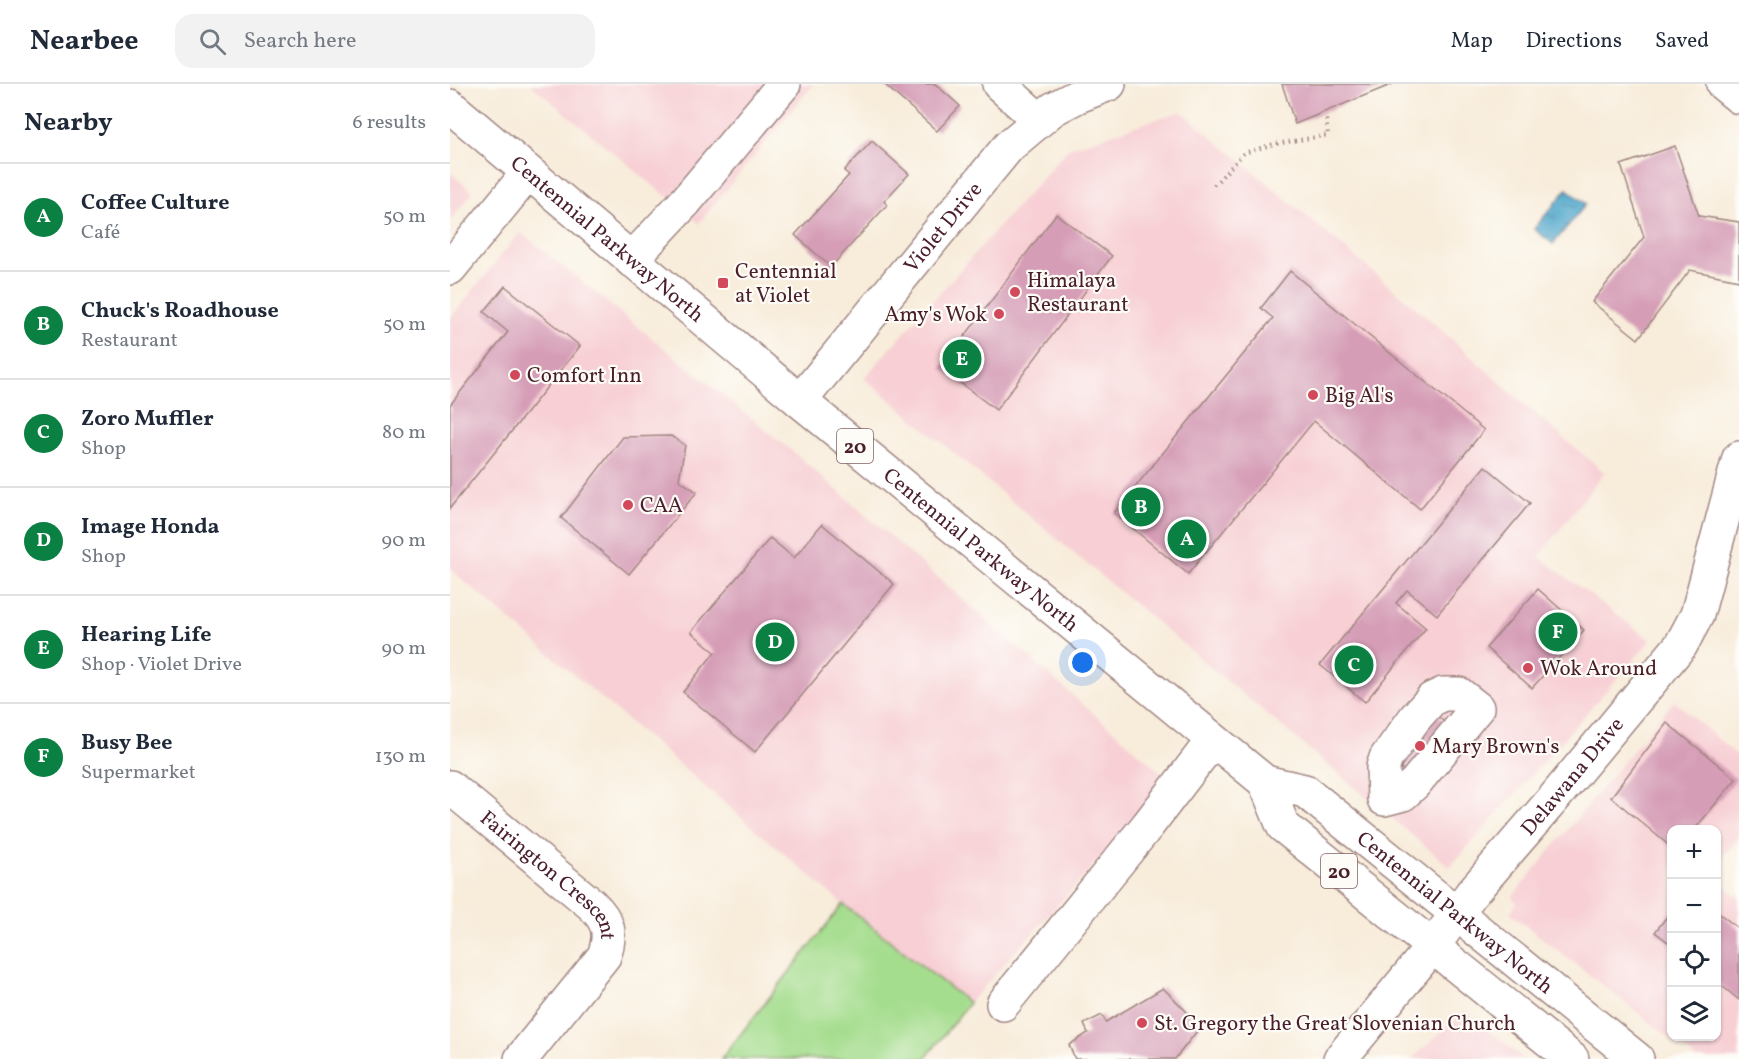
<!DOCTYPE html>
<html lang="en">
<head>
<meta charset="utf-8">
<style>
	body { margin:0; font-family:Vollkorn,serif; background:#f2f2f3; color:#1f2937 }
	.controls { position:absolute; right:18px; bottom:18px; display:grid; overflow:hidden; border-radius:12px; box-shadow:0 2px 4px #0004 }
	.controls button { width:54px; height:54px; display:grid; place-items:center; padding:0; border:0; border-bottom:2px solid #e0e1e3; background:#fff; color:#1f2937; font:30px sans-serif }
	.you { position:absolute; left:633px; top:579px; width:21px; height:21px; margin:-15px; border:4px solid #fff; border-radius:50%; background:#1a73e8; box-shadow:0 0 0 9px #1a73e833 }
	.badge { display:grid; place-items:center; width:39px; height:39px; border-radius:50%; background:#0b8043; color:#fff; font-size:20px; font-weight:700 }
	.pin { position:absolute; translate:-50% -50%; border:3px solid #fff; box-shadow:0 2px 6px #0006 }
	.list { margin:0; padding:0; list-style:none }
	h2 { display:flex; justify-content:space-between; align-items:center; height:78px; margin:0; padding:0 24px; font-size:26px }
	h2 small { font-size:20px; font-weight:400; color:#747a83 }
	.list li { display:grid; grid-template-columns:39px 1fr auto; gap:18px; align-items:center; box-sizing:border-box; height:108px; padding:0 24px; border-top:2px solid #e0e1e3 }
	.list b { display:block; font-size:22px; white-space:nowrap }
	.list p { margin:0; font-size:20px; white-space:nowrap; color:#747a83 }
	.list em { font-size:20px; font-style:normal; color:#747a83 }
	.icon { flex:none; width:33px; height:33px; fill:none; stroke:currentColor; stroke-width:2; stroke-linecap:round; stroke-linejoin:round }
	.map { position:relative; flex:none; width:1289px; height:975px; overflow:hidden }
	header { display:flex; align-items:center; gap:36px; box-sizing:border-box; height:84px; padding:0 30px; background:#fff; border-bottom:2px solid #e0e1e3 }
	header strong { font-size:28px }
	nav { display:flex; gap:33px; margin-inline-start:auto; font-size:21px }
	.search { width:420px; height:54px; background:#f2f2f3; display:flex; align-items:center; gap:15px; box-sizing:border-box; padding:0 21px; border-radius:18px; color:#747a83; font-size:22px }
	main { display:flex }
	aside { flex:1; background:#fff }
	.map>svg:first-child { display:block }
</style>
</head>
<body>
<header>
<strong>Nearbee</strong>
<div class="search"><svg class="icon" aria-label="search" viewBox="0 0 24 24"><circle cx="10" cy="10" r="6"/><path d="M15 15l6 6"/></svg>Search here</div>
<nav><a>Map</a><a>Directions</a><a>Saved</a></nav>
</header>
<main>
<aside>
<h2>Nearby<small>6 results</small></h2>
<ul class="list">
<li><span class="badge">A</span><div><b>Coffee Culture</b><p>Café</p></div><em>50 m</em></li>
<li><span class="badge">B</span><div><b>Chuck's Roadhouse</b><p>Restaurant</p></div><em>50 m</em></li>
<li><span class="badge">C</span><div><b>Zoro Muffler</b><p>Shop</p></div><em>80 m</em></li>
<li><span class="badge">D</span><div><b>Image Honda</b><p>Shop</p></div><em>90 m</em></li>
<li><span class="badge">E</span><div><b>Hearing Life</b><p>Shop · Violet Drive</p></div><em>90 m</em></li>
<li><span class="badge">F</span><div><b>Busy Bee</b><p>Supermarket</p></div><em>130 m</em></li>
</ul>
</aside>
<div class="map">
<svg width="1289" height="975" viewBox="0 0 1289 975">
	<defs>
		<pattern id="water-ripples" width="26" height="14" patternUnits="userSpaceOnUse" patternTransform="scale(1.5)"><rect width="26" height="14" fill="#4ca5ca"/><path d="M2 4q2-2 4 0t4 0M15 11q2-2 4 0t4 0" fill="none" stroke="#4186a4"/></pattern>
	</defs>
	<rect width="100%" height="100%" fill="#fdfcf7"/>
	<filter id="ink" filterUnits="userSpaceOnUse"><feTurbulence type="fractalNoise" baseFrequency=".0167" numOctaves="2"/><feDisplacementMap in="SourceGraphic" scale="12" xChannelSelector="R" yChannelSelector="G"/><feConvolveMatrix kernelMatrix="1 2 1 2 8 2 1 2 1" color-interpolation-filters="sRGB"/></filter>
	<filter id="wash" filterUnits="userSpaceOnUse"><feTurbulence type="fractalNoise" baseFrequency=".008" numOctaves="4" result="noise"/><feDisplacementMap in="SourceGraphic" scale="24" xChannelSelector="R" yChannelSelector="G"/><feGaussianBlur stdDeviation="1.35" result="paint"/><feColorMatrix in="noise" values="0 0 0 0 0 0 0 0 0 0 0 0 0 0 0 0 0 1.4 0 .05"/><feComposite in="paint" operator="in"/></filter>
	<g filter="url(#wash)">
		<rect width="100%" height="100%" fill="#f8ecda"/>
		<g fill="#f7cfd4">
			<polygon points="80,0 363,0 249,139"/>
			<polygon points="731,27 979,235 1077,323 1154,388 1089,473 1201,556 1000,783 414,294 619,64"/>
			<polygon points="0,89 23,108 0,137"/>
			<polygon points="70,148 347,371 721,697 519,919 393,820 0,485 0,235"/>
			<polygon points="1224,617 1289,673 1289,753 1267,780 1266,746 1222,746 1222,952 1266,952 1267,796 1289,814 1289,975 1247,975 1060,829 1067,819 1062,813"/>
			<polygon points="1015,927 1074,975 962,975"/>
		</g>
		<polygon fill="#a5dd8e" stroke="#787e5c" stroke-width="1.5" points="393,820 519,919 475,975 271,975"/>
		<polygon fill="url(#water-ripples)" stroke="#4b627a" stroke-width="1.5" points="1117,105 1136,120 1103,160 1084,145"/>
		<g id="blocks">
			<g fill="#d59db6">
				<polygon points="434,0 485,0 510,22 487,47"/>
				<polygon points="832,0 943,0 845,40"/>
				<polygon points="422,57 459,90 434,117 437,121 381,183 345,151 399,91 394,87"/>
				<polygon points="1225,62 1249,132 1289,138 1289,196 1240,186 1188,255 1142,218 1194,153 1171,81"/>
				<polygon points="606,130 662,172 546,326 491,284"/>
				<polygon points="840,187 1034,346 970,425 864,337 738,490 664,429 823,234 811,224"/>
				<polygon points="55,202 130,262 0,424 0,321 58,248 34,228"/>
				<polygon points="221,352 235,361 229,396 247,408 179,490 111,434 173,353"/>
				<polygon points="1035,382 1080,419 987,531 957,506 946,519 976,544 915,618 870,581"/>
				<polygon points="372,440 444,500 305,668 233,608 265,568 241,548 320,454 344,474"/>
				<polygon points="1088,505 1134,546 1082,604 1036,564"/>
				<polygon points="984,629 999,642 962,693 940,675"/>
				<polygon points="1217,639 1286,695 1244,746 1222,746 1222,764 1161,713"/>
				<polygon points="1222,826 1222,861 1205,848"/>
				<polygon points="1266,827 1289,845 1289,916 1266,897"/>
				<polygon points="713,904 751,942 725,975 625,975 619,961 638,949 634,940 652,931 656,938"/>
			</g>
		</g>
	</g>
	<g filter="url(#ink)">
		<use href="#blocks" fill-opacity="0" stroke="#a18682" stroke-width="1.5"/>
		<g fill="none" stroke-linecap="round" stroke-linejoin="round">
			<g stroke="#a18682" stroke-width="36">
				<g id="minor">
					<polyline points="549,0 589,36"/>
					<polyline points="1273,0 1289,13"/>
					<polyline points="181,176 236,117 334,0"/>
					<polyline points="0,184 78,89"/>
					<path id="s1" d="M350,317l209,-255 44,-37 23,-12 33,-13"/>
					<polygon points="993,610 1009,610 1027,624 965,699 953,710 934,715 933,683 936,674 965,634 982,615"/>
					<path id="s2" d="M0,703l141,117c18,17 21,29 13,52l-83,103"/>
					<polyline points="553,920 698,741 763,656"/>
					<path id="s3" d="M890,975l93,-113 38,-52 84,-97 126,-152 16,-30 42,-157"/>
				</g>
			</g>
			<g stroke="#a18682" stroke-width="36">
				<g id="major">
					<path id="s4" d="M0,22l350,295 465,381 40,9 332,268"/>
					<polyline points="815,698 833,742 1122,975"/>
				</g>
			</g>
			<polyline stroke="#a18682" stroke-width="4" stroke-dasharray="1.5 4.5" stroke-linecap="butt" points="764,101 794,69 820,61 878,51 876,34"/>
			<use href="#minor" stroke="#fff" stroke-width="33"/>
			<use href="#major" stroke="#fff" stroke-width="33"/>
		</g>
	</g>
	<g fill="#d1495b" stroke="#fdfcf7" stroke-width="2">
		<rect x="267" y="193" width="12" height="12" rx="3"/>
		<circle cx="565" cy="208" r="6"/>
		<circle cx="549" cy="230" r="6"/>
		<circle cx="65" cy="291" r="6"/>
		<circle cx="863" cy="311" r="6"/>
		<circle cx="178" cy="421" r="6"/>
		<circle cx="1078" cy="584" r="6"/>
		<circle cx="970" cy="662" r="6"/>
		<circle cx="692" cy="939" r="6"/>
	</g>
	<g text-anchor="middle" stroke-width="4.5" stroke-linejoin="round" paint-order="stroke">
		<g fill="#fdfcf7" stroke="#806168" stroke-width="1.5">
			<rect x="387" y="345" width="36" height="34" rx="4.5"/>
			<rect x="871" y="770" width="36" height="34" rx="4.5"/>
		</g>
		<g font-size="20" font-weight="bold" fill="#4a1f2b">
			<text x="405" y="369">20</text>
			<text x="889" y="794">20</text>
		</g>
		<g font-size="21" fill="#4a1f2b" stroke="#fdfcf7">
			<text dy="7" stroke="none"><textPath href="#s1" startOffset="225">Violet Drive</textPath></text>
			<text dy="7" stroke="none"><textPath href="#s4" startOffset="206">Centennial Parkway North</textPath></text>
			<text dy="7" stroke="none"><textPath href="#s4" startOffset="692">Centennial Parkway North</textPath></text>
			<text dy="7" stroke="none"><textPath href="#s3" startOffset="366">Delawana Drive</textPath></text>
			<text dy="7" stroke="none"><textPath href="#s2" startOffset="134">Fairington Crescent</textPath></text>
			<text dy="7" stroke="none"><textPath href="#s4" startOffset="1293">Centennial Parkway North</textPath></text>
		</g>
		<g font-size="21" fill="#4a1f2b" stroke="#fdfcf7" text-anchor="start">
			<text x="285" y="194">Centennial<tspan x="285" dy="24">at Violet</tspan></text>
			<text x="577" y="203">Himalaya<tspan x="577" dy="24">Restaurant</tspan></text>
			<text x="537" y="237" text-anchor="end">Amy's Wok</text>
			<text x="77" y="298">Comfort Inn</text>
			<text x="875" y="318">Big Al's</text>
			<text x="190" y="428">CAA</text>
			<text x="1090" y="591">Wok Around</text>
			<text x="982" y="669">Mary Brown's</text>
			<text x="704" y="946">St. Gregory the Great Slovenian Church</text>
		</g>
	</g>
</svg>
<div class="controls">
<button>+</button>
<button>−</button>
<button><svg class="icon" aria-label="locate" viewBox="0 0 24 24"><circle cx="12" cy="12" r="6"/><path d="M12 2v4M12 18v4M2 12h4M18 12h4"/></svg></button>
<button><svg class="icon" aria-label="layers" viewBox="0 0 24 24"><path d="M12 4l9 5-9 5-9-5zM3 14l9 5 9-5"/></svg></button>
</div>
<div class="you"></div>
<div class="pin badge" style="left:737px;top:455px">A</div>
<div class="pin badge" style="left:691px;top:423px">B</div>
<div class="pin badge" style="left:904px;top:581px">C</div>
<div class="pin badge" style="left:325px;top:558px">D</div>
<div class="pin badge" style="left:512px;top:275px">E</div>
<div class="pin badge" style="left:1108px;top:548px">F</div>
</div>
</main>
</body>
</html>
